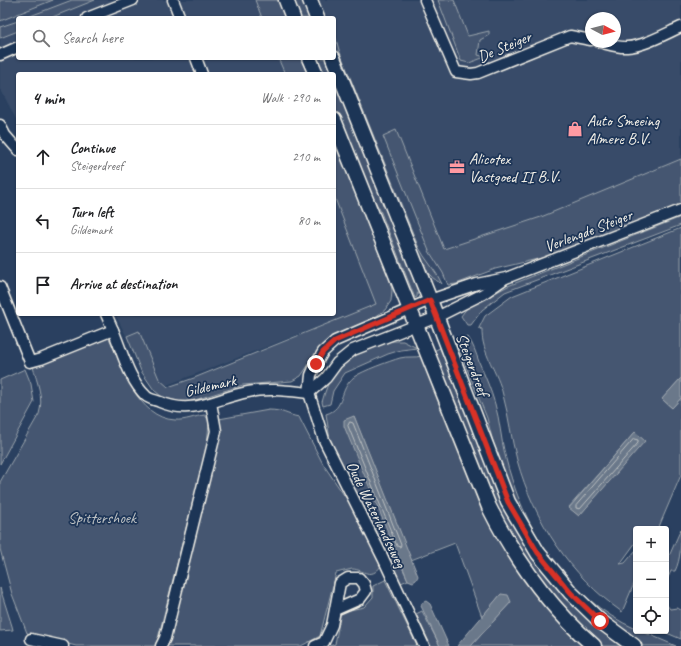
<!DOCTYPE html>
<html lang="en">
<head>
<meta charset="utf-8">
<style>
	body { margin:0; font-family:Caveat,sans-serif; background:#f6f6f6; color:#202124 }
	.controls { position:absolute; right:12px; bottom:12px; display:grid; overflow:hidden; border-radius:4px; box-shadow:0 1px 3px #0004 }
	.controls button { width:36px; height:36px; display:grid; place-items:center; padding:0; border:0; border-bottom:1px solid #e0e0e0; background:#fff; color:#202124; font:20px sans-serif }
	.compass { position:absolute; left:585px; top:12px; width:36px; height:36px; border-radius:50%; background:#fff; box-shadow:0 1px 3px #0004; rotate:97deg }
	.stop { position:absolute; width:12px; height:12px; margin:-9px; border:3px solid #d93025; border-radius:50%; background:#fff }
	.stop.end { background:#d93025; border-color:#fff; box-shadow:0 1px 4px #0008 }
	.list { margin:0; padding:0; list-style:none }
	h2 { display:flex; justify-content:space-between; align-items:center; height:52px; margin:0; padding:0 16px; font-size:17px }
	h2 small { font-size:13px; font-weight:400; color:#757577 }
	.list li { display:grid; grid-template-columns:26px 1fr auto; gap:12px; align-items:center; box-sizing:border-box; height:64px; padding:0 16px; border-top:1px solid #e0e0e0 }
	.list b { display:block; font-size:15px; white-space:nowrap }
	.list p { margin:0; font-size:13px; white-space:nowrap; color:#757577 }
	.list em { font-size:13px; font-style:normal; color:#757577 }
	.icon { flex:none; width:22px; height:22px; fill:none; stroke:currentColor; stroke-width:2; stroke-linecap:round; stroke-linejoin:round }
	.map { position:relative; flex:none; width:681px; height:646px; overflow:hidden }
	.search { position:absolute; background:#fff; box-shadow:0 1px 3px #0004; left:16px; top:16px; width:320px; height:44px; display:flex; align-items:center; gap:10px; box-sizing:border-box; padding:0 14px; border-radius:4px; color:#757577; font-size:15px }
	.panel { position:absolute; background:#fff; box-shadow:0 1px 3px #0004; left:16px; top:72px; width:320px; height:244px; border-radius:4px }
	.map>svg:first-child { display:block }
</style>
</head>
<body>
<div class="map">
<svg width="681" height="646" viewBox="0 0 681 646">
	<rect width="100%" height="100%" fill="#2a4060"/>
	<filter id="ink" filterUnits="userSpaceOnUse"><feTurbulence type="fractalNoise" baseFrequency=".025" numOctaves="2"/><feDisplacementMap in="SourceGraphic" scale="8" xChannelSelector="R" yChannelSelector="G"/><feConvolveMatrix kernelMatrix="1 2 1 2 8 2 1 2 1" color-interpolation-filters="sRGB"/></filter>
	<g filter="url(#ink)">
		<path fill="#374c69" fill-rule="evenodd" d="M0,0h681v187l-527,203 -39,-76h219v-240h-316v49l-18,-35zM18,18h316v40h-316zM591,18h24v24h-24z"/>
		<g fill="#445771" stroke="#9ca4ac" fill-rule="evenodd">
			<polygon points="0,0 53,0 0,21"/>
			<polygon points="72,0 95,0 50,18 25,18"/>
			<polygon points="255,0 283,0 290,18 262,18"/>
			<polygon points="290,0 307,0 314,18 298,18"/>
			<polygon points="438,0 454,0 468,36 489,31 489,35 480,40 478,55 485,57 469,63 461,61"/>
			<polygon points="18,21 18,31 0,38 0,27"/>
			<path d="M334,32l5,18 79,196c7,14 18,24 24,38 -15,-8 -21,-20 -29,-35l-79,-198z"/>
			<polygon points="278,58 306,58 313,74 285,74"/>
			<polygon points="314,58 330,58 418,285 417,297 415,298 413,293 380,210 360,174 334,109 334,74 320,74"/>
			<polygon points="334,127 349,165 360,206 390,280 392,290 391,301 385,310 365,324 320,348 301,376 292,381 243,385 185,403 162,397 154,390 141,371 127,336 139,331 159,379 168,387 194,378 376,304 334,196"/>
			<polygon points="396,130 444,249 541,217 681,159 681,204 546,257 495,269 456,284 448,285 443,273 429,251 383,136"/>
			<polygon points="681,217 681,225 505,292 482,310 471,325 467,325 461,316 467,308 508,286"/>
			<path d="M681,228v150l-19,21 10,9 9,-10v77l-23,54h-22v13l-16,22 5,-1 11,-13v29l-14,33c-52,-37 -88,-91 -105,-152 -6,-21 -8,-44 -14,-65 -5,-23 -22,-42 -21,-66l-3,-1 6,-12 27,-20zM635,432l9,9 -65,75 -10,-9z"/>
			<path d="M105,337l4,1c14,30 28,80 66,82 10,1 20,-4 30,-5l4,6 -2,25 -51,200h-80l-49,-13 -15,-39 -12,-45v-67l39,-68c5,-16 -2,-32 -6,-47z"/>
			<path d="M468,337c5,7 8,16 11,25 6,14 12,28 16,42 5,17 6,35 10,51 17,72 62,144 131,174v2h5l35,15h-35l-10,-6 -78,-72 -33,-55 -22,-51 -11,-44 -31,-76z"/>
			<path d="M391,341h12l14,7 -16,2 -13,4 -43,19 -12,18 -3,13 -7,2 -1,-4c12,-44 29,-46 69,-61z"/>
			<polygon points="440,348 499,494 521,531 627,646 603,646 587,634 562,610 505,531 431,352"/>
			<path d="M422,356l70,165 99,125h-120l40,-44 -10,-8 -19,23 -27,-74 -44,17 -57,-144 43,141 11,23 -7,3 -35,-72 -29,-53 -7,-18 -4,-26c20,-6 12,-24 28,-37 8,-6 36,-16 46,-19 7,-2 15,0 22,-2z"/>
			<polygon points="25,369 31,384 34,402 0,464 0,380"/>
			<path d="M269,410c14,0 18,5 30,7l24,47 29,43 29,59c-11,15 -17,3 -29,3 -5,1 -11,3 -16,4l-16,63 -19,10h-136l54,-227z"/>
			<path d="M681,529c0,14 0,30 -6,42h-4l-5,11v-19z"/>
			<polygon points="385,580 417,646 330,646 335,644 341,612 364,607 373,597 373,586"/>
			<polygon points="0,588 12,626 13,630 0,631"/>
			<polygon points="666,604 670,609 677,608 681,610 681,639 662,631 666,631"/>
			<polygon points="422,611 440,646 431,646 416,614"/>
		</g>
		<g fill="#6a788a" stroke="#a1a8b0">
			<polygon points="681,378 681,398 672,408 662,399"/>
			<polygon points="354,416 418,576 416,580 413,582 408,580 344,426 344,420"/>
			<polygon points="635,432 645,441 579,516 569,508"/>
			<polygon points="501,594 508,595 511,602 471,646 457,646"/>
			<polygon points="426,601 430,604 449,646 440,646 421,606 422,603"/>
		</g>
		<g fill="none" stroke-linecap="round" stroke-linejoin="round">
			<g stroke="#bdc1c2" stroke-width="1">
				<polygon points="350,422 353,423 401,545 400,547 397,546 348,426"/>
				<polygon points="634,439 638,440 638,443 580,509 576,508 576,506"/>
			</g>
			<g stroke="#f4f1e8" stroke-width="13">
				<g id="street">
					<polyline points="173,0 180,18"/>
					<polyline points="425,0 456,72 471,74 478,73 570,36 591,40"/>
					<polyline points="87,18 133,0"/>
					<path d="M599,42c9,2 19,6 28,5 17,-1 38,-13 54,-20"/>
					<polyline points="0,55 18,47"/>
					<polyline points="196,58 202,74"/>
					<polyline points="0,125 5,135 18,150"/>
					<polyline points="0,287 30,362 41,359 113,330 106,314"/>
					<path d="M113,330c9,21 16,50 33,66 3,3 9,4 14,6 33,14 56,-4 88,-10 20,-4 41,-1 61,1l17,-15 11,-15 16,-13 84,-33 46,-23 20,-14"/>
					<polyline points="31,639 63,646"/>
					<polyline points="161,646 165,638 216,431 211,403"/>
					<polyline points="315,646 324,642 332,625 340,583 348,578 359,578 364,584 366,591 360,599 335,610"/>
					<polyline points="424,646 383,558 324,440 309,393 311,375 316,364 323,352 335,341 430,300 477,284 506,278 681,210"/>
				</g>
			</g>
			<g stroke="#f4f1e8" stroke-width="17">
				<g id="secondary">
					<polyline points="286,0 293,18"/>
					<polyline points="310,0 317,18"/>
					<polyline points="309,58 316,74"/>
					<polyline points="333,58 430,300 508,502 538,553 571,593 600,621 634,646"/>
					<path d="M334,120l155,387c27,54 60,100 105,139"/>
				</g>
			</g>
			<use href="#street" stroke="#1d3557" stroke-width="10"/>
			<use href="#secondary" stroke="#1d3557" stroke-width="14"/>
		</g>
	</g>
	<g fill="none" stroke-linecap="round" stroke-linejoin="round" filter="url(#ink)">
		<polyline stroke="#d93025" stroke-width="5" points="316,364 323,352 335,341 430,300 508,502 538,553 571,593 600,621"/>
	</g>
	<defs>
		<g id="shop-bare" transform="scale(1.2)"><path d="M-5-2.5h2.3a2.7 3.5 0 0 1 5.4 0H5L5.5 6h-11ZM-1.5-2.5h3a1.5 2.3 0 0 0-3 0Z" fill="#ff9aa2" stroke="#1d3557" stroke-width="2.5" paint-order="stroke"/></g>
		<g id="office-bare" transform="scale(1.2)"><path d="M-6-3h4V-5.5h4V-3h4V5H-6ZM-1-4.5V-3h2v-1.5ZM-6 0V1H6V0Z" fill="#ff9aa2" stroke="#1d3557" stroke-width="2.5" paint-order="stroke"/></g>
	</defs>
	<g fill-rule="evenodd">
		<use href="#shop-bare" x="575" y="129"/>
		<use href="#office-bare" x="457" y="167"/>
	</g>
	<g text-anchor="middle" stroke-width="3.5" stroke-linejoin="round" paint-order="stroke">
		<g font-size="16" fill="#f4f1e8" stroke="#1d3557">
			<text transform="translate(504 46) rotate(-23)" y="6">De Steiger</text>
			<text transform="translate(588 230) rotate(-21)" y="6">Verlengde Steiger</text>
			<text transform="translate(473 364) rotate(69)" y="6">Steigerdreef</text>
			<text transform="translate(210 385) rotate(-13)" y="6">Gildemark</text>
			<text transform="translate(377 514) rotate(64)" y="6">Oude Waterlandseweg</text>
		</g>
		<g font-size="16" fill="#f4f1e8" stroke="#1d3557" text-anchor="start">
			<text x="587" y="126">Auto Smeeing<tspan x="587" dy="18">Almere B.V.</tspan></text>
			<text x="469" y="164">Alicotex<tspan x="469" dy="18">Vastgoed II B.V.</tspan></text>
		</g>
		<g font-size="16" fill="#bfc3c4" stroke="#1d3557">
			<text x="102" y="523">Spittershoek</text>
		</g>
	</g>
</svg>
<div class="controls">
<button>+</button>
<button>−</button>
<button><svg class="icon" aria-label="locate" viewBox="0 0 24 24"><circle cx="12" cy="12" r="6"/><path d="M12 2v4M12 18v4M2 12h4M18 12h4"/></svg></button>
</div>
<svg class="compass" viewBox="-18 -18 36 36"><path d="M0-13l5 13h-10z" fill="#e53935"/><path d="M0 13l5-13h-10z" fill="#757577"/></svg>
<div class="stop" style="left:600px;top:621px"></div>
<div class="stop end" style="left:316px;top:364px"></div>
<div class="search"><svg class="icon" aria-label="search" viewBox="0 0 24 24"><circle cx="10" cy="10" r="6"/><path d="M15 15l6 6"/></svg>Search here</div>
<section class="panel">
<h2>4 min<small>Walk · 290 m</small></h2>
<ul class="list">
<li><svg class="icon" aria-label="ahead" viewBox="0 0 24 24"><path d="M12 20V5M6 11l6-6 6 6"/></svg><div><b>Continue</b><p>Steigerdreef</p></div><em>210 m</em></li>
<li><svg class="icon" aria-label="left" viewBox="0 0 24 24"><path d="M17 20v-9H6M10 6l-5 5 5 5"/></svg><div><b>Turn left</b><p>Gildemark</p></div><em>80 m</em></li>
<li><svg class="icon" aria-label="arrive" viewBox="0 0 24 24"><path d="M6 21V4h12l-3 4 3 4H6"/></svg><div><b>Arrive at destination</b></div></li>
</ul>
</section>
</div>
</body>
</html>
